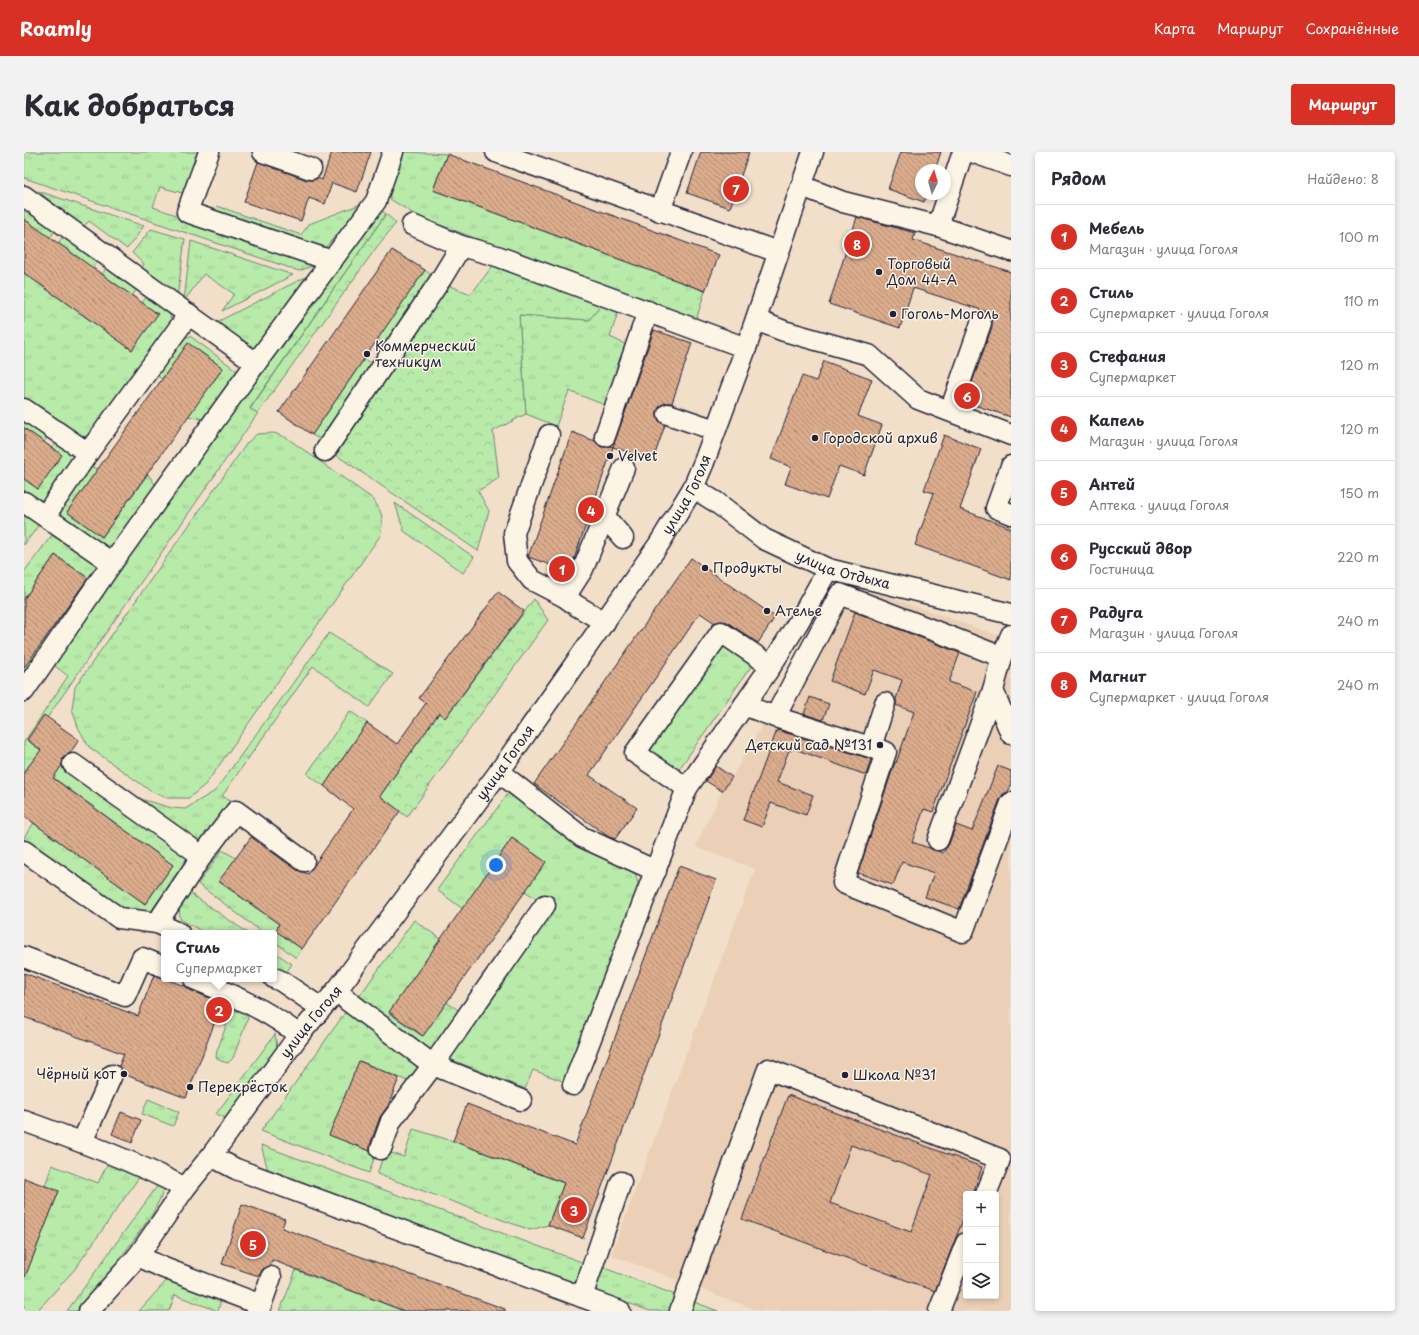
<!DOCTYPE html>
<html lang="ru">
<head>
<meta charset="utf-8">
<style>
	body { margin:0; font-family:"Playpen Sans",sans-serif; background:#f2f2f3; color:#2b2b33 }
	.controls { position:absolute; right:12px; bottom:12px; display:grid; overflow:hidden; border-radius:4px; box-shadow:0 2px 6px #0003 }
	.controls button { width:36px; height:36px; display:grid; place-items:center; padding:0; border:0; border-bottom:1px solid #e1e1e2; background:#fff; color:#2b2b33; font:20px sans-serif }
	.compass { position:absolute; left:891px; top:12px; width:36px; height:36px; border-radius:50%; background:#fff; box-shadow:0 2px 6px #0003; rotate:5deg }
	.you { position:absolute; left:472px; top:713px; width:14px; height:14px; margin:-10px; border:3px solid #fff; border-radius:50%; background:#1a73e8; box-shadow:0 0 0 6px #1a73e833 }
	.badge { display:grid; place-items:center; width:26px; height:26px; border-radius:50%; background:#d93025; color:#fff; font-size:13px; font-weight:700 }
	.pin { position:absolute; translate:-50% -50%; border:2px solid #fff; box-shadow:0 1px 4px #0006 }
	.popup { position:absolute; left:137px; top:778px; width:116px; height:52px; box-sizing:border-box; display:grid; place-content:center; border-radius:4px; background:#fff; filter:drop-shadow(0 1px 3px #0005); font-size:13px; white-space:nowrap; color:#7c7c81 }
	.popup b { font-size:15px; color:#2b2b33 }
	.popup::after { content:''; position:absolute; left:50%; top:100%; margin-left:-8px; border:8px solid transparent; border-top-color:#fff }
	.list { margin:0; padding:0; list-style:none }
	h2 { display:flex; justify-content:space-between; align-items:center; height:52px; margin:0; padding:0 16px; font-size:17px }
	h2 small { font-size:13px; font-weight:400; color:#7c7c81 }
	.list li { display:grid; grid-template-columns:26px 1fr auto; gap:12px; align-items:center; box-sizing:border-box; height:64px; padding:0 16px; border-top:1px solid #e1e1e2 }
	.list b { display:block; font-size:15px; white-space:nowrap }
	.list p { margin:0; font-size:13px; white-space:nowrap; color:#7c7c81 }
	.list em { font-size:13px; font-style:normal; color:#7c7c81 }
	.icon { flex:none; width:22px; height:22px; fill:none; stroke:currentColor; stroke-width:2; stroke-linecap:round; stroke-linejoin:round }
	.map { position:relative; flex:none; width:987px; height:1159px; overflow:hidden; border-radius:4px }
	header { display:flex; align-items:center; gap:24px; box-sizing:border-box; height:56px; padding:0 20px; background:#d93025; color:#fff }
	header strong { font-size:19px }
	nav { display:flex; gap:22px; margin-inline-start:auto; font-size:14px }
	.intro { display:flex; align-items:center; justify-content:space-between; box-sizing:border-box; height:96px; padding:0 24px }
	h1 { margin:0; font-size:28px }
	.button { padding:10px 18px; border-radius:4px; background:#d93025; color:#fff; font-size:14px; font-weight:700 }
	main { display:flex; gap:24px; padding:0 24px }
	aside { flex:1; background:#fff; border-radius:4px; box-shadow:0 2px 6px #0003 }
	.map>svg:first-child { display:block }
</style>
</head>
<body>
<header>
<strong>Roamly</strong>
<nav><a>Карта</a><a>Маршрут</a><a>Сохранённые</a></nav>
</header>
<div class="intro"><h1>Как добраться</h1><a class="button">Маршрут</a></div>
<main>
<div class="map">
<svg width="987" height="1159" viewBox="0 0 987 1159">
	<defs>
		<pattern id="grass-tufts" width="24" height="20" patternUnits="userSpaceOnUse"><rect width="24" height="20" fill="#b8eaaa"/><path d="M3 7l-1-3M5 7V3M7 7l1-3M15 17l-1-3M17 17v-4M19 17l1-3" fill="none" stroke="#9ec893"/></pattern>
		<pattern id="forest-crowns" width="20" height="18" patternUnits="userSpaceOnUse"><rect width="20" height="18" fill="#b8eaaa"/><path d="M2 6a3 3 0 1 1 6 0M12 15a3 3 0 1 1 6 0" fill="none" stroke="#9ec893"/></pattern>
		<pattern id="building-back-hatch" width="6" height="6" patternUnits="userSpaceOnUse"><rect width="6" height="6" fill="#dbac8c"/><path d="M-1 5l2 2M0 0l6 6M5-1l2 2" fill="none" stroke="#b18c74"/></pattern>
	</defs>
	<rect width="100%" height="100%" fill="#f2dfca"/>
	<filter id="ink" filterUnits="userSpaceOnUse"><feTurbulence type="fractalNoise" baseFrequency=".025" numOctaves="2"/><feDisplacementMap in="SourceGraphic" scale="8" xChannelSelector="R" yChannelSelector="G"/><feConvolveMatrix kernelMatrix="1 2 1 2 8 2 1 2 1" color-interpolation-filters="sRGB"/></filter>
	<g filter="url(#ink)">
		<path fill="#ebd0b7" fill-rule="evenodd" d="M820,429l167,59v671h-252l-148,-56 144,-386 -60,-22 27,-56 10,-14zM942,1042h30v102h-30z"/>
		<g fill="url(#grass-tufts)" stroke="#6d8672">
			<polygon points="0,0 177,0 162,42 136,35 129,55 294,112 275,119 0,26"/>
			<polygon points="380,0 423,2 409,38 681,139 672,168 405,69 388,61 363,45"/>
			<polygon points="14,39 120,74 103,97 65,69 59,75"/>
			<polygon points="342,50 298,99 190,64 193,54 277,83 285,72"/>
			<polygon points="0,54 32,77 26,86 0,67"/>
			<polygon points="352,54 362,62 226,256 234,261 23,566 20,563 3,588 165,704 124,764 100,761 0,687 0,685 10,671 121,752 149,713 8,610 0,620 0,590 44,524 30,513"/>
			<polygon points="127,77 161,87 153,147 115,119 120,112 108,101"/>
			<polygon points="40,83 74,108 68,116 34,91"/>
			<polygon points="167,89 269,123 198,159 210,142 180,122 160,149"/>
			<polygon points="83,115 113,137 108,144 78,122"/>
			<polygon points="299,116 231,203 189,172"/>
			<polygon points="401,118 409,125 363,192 353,187"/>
			<polygon points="0,121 108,198 118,151 123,144 146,160 147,172 69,282 56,286 0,247"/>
			<polygon points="579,151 595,157 586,185 603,193 581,253 545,239 532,274 502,262 495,163 564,168"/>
			<polygon points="166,184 216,221 183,268 164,264 199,216 164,192 138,227 130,222 154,188"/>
			<polygon points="340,207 351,214 299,289 288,283"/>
			<polygon points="0,260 27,280 20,290 0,276"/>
			<path d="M250,281l13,5 86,61c10,15 11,19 7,37l-174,248 -17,14h-22l-15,-6 -63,-45 -11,-20 -6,-18 3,-22 172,-244 10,-9z"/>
			<polygon points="36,286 51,296 52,308 26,345 12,349 0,341 0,327 14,337 37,303 28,296"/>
			<polygon points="63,313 74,317 43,360 78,385 124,322 133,335 91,393 81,394 36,362 35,354"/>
			<polygon points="371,351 450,405 439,421 380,379"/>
			<polygon points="0,352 13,362 14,374 0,393"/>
			<polygon points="28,383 78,417 62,441 56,437 64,426 31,403 0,447 0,420"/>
			<polygon points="51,444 57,448 35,480 28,476"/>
			<polygon points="305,481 369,522 345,555 289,514 198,644 207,648 175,691 99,642 148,656 161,657 191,639"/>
			<polygon points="22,484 28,489 4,523 0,520 0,516"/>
			<polygon points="697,491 728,513 653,620 621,597"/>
			<polygon points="485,640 554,693 611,721 616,739 541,930 509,918 501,937 421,905 521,753 501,739 521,710 488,686 439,757 413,738"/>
			<polygon points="198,698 212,706 195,730 255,772 252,779 278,797 272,806 250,789 250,781 239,781 174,732"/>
			<polygon points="163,739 224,781 181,781 156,767 155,752"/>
			<polygon points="390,768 417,787 365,861 398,884 422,850 436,859 409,900 334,846"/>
			<polygon points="250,800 268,812 261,822 250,816"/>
			<polygon points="323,858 401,914 388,931 336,909 306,983 352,1001 345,1021 237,979"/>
			<path d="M211,859c7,0 10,1 13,7l-15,40 -5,5 -7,-2 -5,-4 1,-6 13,-36z"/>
			<polygon points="251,882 253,895 201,966 192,962"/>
			<polygon points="124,947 155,960 149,974 118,962"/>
			<polygon points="389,977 429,989 540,1031 524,1073 506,1078 353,1022 361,999 380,1005"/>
			<polygon points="237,993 563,1112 555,1132 245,1022"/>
			<polygon points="85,1009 118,1021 51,1117 13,1159 0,1159 0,1106 7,1109 35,1039 21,1034 28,1013 74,1031"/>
			<polygon points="143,1032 129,1061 70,1143 57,1159 43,1159 134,1033"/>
			<polygon points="575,1114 694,1159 626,1159 566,1137"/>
			<polygon points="272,1118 380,1159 256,1159"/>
			<polygon points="144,1127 197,1147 194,1159 151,1143 145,1159 115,1159"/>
		</g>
		<g fill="url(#forest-crowns)" stroke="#6d8672">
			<polygon points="362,62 372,71 352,96 234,261 226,257"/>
			<polygon points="471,111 579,151 565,168 495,163 502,262 469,279 475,326 454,339 465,359 454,399 312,303 423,133 447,142"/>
			<polygon points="510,447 524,468 383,665 356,644 415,561 422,565"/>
			<polygon points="326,559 343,571 300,634 283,622"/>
		</g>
		<g fill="url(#building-back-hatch)" stroke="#22223b" fill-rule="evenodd">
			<polygon points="308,0 347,0 333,40 308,31 301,52 285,46 277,69 220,50 234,10 283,28 289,28 294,26 298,28"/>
			<polygon points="677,0 725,0 706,56 663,41"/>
			<polygon points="877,0 917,0 911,18 897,18 897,42 903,42 900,50 864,37"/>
			<polygon points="423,2 695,103 681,139 409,38"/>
			<polygon points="833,65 891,81 889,88 987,120 987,265 941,250 968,175 968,168 970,162 889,136 876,176 805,152"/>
			<polygon points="0,67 134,162 108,198 0,121"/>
			<polygon points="368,98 401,118 288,283 255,260"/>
			<polygon points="630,178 668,191 648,251 642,251 637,253 633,259 633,265 635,269 641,273 629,308 589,295"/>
			<polygon points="164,191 199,216 78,385 43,360"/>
			<polygon points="800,209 848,227 834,264 858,273 840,323 815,314 803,347 761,332 767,315 747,307 778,224 792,229"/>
			<polygon points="0,276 38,303 14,337 0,327"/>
			<polygon points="548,280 571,289 577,295 583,295 586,294 589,295 548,413 544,419 504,405"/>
			<polygon points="920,283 957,297 936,357 987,376 987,428 891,393 910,341 900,338"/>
			<polygon points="31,403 64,426 0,516 0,447"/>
			<polygon points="667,406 751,465 734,491 703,470 698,469 691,471 676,461 565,623 613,656 591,687 585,685 510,632"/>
			<polygon points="474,440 500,459 421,566 415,561 356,644 376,659 278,797 252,779 255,772 195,729 227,685 273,718 284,722 329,657 300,634 343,571 373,592 402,551 395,546"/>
			<polygon points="831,460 936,501 925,530 953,540 909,660 900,657 888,690 919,701 925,692 932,673 948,679 974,614 987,619 987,633 984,640 979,642 976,647 935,757 901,745 910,721 878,710 869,733 834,721 871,610 872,611 890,560 872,553 872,547 878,528 850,518 841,542 806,529"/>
			<polygon points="786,545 805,552 799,568 780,562"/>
			<polygon points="20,563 55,588 46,601 39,606 38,613 29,626 149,713 121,752 0,664 0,620 17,598 3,588"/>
			<polygon points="753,578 847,607 842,623 768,596 767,599 765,598 753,630 789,643 782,663 747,651 738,675 719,668"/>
			<polygon points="692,614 708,625 698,639 682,629"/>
			<polygon points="488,686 522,710 399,884 365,860"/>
			<polygon points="655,714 692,728 559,1086 524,1073 540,1031 429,989 443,952 551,993"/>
			<polygon points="0,821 114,864 130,823 161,834 166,838 198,851 162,946 99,922 95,914 100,902 0,865"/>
			<polygon points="335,909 375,926 364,954 356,965 346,993 346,999 305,983"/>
			<path d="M764,943l194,72 -9,27h-7v18l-31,79 -193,-72zM827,993l81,30 -21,57 -81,-29z"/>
			<polygon points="97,960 117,968 108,991 88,982"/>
			<polygon points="0,1026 35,1039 1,1125 0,1125"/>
			<polygon points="218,1052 261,1067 258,1076 481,1157 481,1159 380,1159 248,1108 246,1114 239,1117 235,1124 198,1112"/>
		</g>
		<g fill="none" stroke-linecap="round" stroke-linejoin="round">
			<g stroke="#22223b" stroke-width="23">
				<g id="minor">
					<polyline points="185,0 163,60 308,109"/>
					<polyline points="239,0 287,17"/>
					<polyline points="472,0 754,100"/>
					<polyline points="948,0 987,14"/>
					<polyline points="778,34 819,50 914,74 939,0"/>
					<polyline points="0,44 232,211"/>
					<polyline points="636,59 657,0"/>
					<polyline points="388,73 437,94 473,104 722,196"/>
					<polyline points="914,74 987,99"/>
					<polyline points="732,168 760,179 845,203 894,247 987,283"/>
					<polyline points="0,257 64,301"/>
					<polyline points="926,259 957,171"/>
					<polyline points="644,262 691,278"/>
					<polyline points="525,283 490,381 493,409 508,428 541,445 553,454 581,470"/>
					<polyline points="581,284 624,159"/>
					<polyline points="301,299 417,127 437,94"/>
					<polyline points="987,314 972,356 987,362"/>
					<path id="s1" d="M669,336l23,14 48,37 64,30 183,45"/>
					<polyline points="0,350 88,411"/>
					<polyline points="21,364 64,301 165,162"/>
					<polyline points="581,365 599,386"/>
					<polyline points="541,445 559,417 600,316"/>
					<polyline points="969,538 978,505"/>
					<polyline points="0,539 88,411 232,211 352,49 369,0"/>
					<polyline points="720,553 751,565 862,600 819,731 939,780 987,651"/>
					<polyline points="751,565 816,442 978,505 987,483"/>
					<polyline points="847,595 861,551"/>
					<polyline points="49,612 178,704 133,771"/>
					<polyline points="475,620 558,685 632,719"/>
					<polyline points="663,636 747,514"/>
					<polyline points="914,688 969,538 987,582"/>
					<polyline points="0,699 95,766 133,771 155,781"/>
					<polyline points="178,704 212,659 280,709"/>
					<polyline points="0,805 101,844 118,806 140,815"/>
					<polyline points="250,826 257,829 297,856"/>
					<path d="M170,827c37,15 73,31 105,56"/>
					<polyline points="313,838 324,849 409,913 497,948"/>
					<polyline points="549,933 663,636 611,601 697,480 747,514 775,469 804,417"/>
					<path d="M0,969c55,20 110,40 161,67"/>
					<polyline points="58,990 88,923"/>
					<polyline points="357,997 367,969 409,913 521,753"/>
					<polyline points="187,1004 212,1017 596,1159"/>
					<polyline points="114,1104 140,1116 237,1153"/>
					<polyline points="558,1145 597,1030"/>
					<path id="s2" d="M65,1159l49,-55 47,-68 26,-32 88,-121 38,-45 162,-218 160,-228 34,-56 11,-26 42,-114 67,-196"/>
					<polyline points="235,1159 247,1125"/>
					<polyline points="656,1159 744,917 976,1007 962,1042"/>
					<polyline points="915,1159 942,1091"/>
				</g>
			</g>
			<use href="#minor" stroke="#fcf5e5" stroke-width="20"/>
		</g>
	</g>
	<g fill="#22223b" stroke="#fcf5e5" stroke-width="1.5">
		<circle cx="855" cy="120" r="4"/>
		<circle cx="869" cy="162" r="4"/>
		<circle cx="343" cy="202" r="4"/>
		<circle cx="791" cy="286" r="4"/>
		<circle cx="586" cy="304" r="4"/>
		<circle cx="681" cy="416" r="4"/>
		<circle cx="743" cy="459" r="4"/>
		<circle cx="856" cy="593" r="4"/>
		<circle cx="100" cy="922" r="4"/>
		<circle cx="821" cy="923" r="4"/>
		<circle cx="166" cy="935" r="4"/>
	</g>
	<g text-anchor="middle" stroke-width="3" stroke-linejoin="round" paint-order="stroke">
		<g font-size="14" fill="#22223b" stroke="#fcf5e5" text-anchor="start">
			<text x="863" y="117">Торговый<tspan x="863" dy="16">Дом 44-А</tspan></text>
			<text x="877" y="167">Гоголь-Моголь</text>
			<text x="351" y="199">Коммерческий<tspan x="351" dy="16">техникум</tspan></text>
			<text x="799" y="291">Городской архив</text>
			<text x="594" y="309">Velvet</text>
			<text x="689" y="421">Продукты</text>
			<text x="751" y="464">Ателье</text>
			<text x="848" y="598" text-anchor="end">Детский сад №131</text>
			<text x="92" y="927" text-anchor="end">Чёрный кот</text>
			<text x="829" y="928">Школа №31</text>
			<text x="174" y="940">Перекрёсток</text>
		</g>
		<g font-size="14" fill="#22223b" stroke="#fcf5e5">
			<text dy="5" stroke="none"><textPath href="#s2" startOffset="1013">улица Гоголя</textPath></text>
			<text dy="5" stroke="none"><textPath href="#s1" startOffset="173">улица Отдыха</textPath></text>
			<text dy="5" stroke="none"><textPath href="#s2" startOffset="689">улица Гоголя</textPath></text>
			<text dy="5" stroke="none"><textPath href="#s2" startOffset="365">улица Гоголя</textPath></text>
		</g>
	</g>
</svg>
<div class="controls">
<button>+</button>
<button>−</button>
<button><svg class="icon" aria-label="layers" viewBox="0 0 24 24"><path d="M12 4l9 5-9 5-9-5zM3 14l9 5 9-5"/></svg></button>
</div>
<svg class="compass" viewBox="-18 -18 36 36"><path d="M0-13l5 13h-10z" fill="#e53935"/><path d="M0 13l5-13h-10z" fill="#7c7c81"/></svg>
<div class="you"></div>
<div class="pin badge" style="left:538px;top:417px">1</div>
<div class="pin badge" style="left:195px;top:858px">2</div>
<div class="popup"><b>Стиль</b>Супермаркет</div>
<div class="pin badge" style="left:550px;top:1058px">3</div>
<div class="pin badge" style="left:567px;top:358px">4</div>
<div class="pin badge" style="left:229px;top:1092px">5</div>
<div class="pin badge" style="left:943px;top:244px">6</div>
<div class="pin badge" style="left:712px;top:37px">7</div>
<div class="pin badge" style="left:833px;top:92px">8</div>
</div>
<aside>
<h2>Рядом<small>Найдено: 8</small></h2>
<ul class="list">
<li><span class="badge">1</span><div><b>Мебель</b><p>Магазин · улица Гоголя</p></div><em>100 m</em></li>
<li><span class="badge">2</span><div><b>Стиль</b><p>Супермаркет · улица Гоголя</p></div><em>110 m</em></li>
<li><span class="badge">3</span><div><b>Стефания</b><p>Супермаркет</p></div><em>120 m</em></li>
<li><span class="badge">4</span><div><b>Капель</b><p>Магазин · улица Гоголя</p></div><em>120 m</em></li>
<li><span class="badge">5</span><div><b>Антей</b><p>Аптека · улица Гоголя</p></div><em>150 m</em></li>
<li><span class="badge">6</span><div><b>Русский двор</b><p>Гостиница</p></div><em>220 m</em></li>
<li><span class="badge">7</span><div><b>Радуга</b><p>Магазин · улица Гоголя</p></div><em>240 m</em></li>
<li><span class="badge">8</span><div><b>Магнит</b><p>Супермаркет · улица Гоголя</p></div><em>240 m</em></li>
</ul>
</aside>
</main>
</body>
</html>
